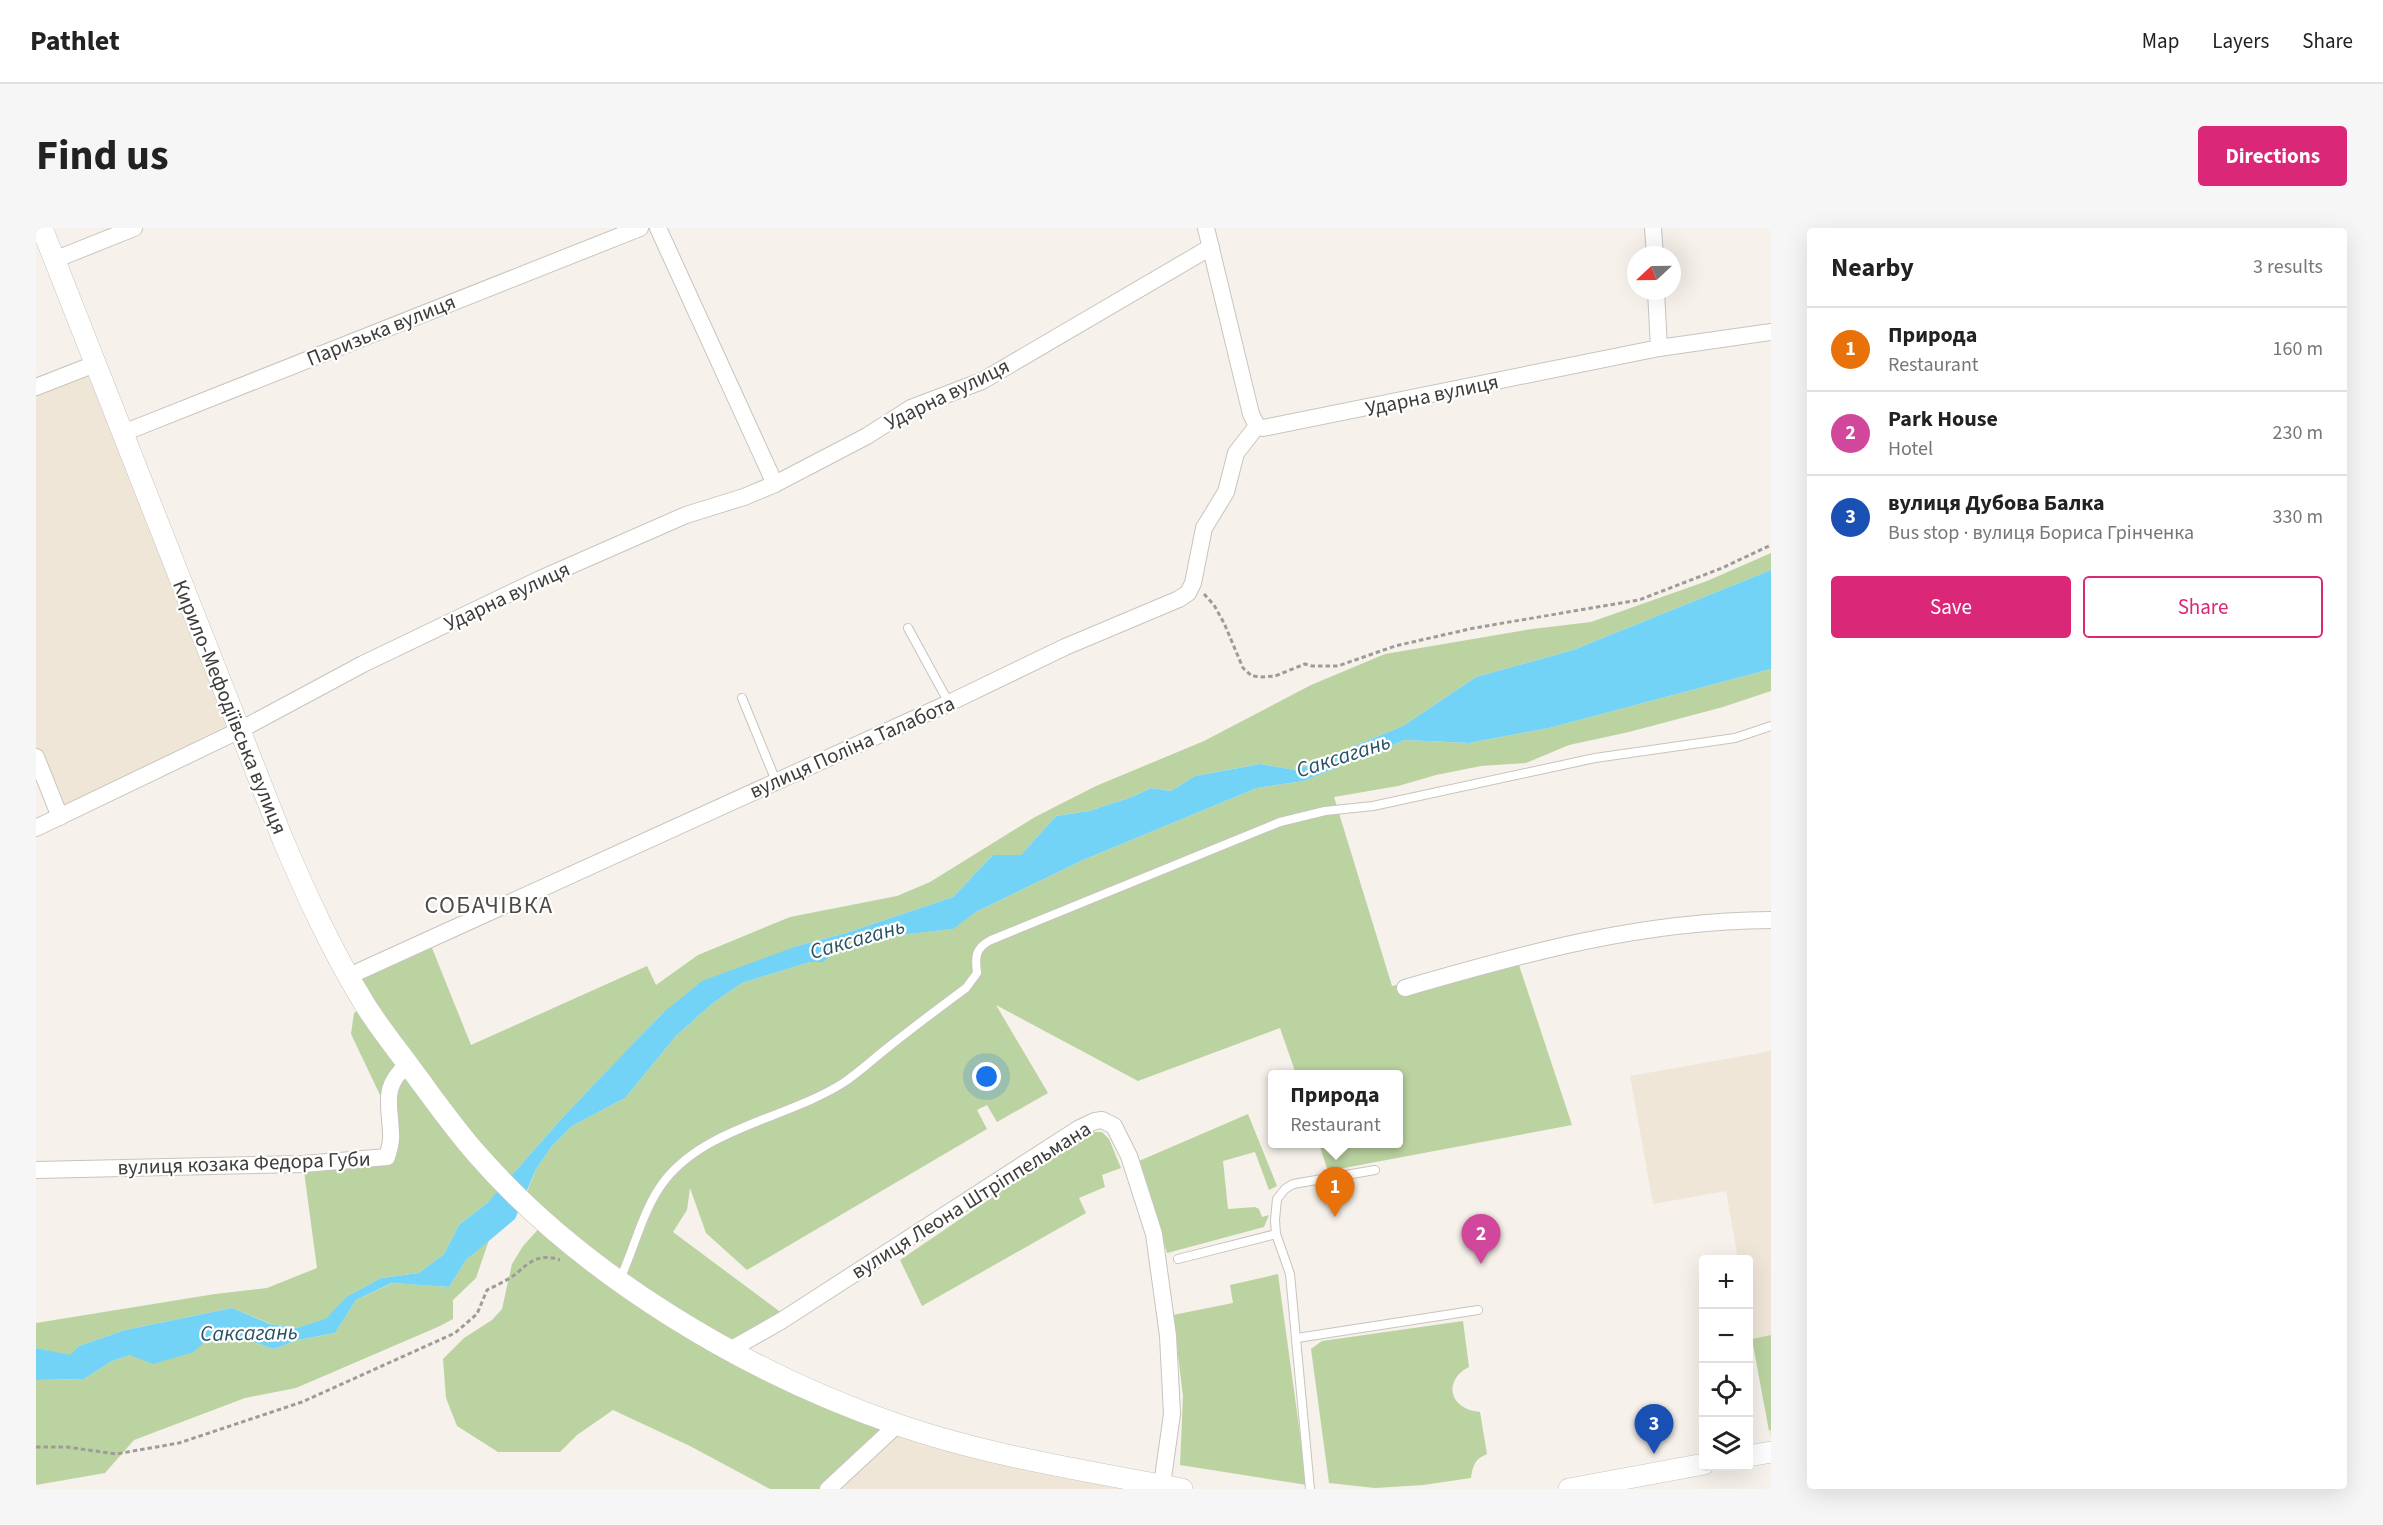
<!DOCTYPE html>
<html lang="en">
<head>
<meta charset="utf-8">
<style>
	body { margin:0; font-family:"Source Sans 3",sans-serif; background:#f6f6f6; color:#222 }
	.controls { position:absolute; right:18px; bottom:18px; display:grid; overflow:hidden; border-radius:6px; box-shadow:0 6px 24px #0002 }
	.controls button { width:54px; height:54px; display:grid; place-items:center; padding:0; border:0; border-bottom:2px solid #e0e0e0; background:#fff; color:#222; font:30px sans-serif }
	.compass { position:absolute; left:1591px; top:18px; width:54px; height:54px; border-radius:50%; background:#fff; box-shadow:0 6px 24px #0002; rotate:248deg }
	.you { position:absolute; left:951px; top:849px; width:21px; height:21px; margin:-15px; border:4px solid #fff; border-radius:50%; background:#1a73e8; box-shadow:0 0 0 9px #1a73e833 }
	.badge { display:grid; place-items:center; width:39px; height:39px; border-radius:50%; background:#db2777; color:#fff; font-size:20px; font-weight:700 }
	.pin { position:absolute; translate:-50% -50px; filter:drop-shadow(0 2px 3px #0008) }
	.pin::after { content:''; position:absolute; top:32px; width:21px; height:18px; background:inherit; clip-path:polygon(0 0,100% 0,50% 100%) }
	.popup { position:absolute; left:1232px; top:842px; width:135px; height:78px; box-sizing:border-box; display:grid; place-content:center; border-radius:6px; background:#fff; filter:drop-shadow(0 2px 4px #0005); font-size:20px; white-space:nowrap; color:#767676 }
	.popup b { font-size:22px; color:#222 }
	.popup::after { content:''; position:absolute; left:50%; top:100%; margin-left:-12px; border:12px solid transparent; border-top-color:#fff }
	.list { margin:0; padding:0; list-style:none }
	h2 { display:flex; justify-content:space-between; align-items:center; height:78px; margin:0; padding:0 24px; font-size:26px }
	h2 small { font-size:20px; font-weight:400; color:#767676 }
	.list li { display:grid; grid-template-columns:39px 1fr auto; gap:18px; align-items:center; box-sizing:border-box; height:84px; padding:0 24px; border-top:2px solid #e0e0e0 }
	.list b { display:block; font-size:22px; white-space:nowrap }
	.list p { margin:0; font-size:20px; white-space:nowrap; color:#767676 }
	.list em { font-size:20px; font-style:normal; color:#767676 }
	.actions { display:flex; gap:12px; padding:18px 24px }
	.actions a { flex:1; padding:14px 0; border:2px solid #db2777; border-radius:6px; text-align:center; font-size:21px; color:#db2777 }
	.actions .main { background:#db2777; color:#fff }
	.icon { flex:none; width:33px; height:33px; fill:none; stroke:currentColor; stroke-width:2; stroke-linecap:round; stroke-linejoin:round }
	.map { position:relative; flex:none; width:1735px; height:1261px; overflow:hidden; border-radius:6px }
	header { display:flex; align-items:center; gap:36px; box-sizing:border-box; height:84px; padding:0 30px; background:#fff; border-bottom:2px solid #e0e0e0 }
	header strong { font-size:28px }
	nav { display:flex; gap:33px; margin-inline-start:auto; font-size:21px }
	.intro { display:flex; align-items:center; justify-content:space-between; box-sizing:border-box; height:144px; padding:0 36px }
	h1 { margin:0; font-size:42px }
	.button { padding:15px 27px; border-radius:6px; background:#db2777; color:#fff; font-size:21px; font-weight:700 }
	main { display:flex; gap:36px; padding:0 36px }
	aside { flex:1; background:#fff; border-radius:6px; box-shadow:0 6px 24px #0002 }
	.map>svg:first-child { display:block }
</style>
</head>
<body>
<header>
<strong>Pathlet</strong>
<nav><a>Map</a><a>Layers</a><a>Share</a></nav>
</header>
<div class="intro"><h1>Find us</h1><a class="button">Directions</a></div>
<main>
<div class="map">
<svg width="1735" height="1261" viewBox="0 0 1735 1261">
	<rect width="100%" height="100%" fill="#f6f1ea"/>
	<g fill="#efe6d8">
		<polygon points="59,136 204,502 24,589 0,529 0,159"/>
		<polygon points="1735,823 1735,1211 1713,1089 1712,1032 1702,1031 1690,963 1617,976 1594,848"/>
		<polygon points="861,1197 1146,1261 792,1261"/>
	</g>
	<g fill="#bbd3a1">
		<polygon points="1735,325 1735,342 1537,422 1440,449 1367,498 1260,542 1224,536 1159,548 1135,563 1115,560 1096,569 1053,583 1020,588 985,627 957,627 917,669 810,705 761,718 628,784 528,888 451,975 423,997 408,1026 383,1045 345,1050 310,1069 292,1090 261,1100 235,1096 196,1080 89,1102 43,1118 34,1128 0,1120 0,1095 179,1066 231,1060 281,1040 267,936 351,929 353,886 315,806 318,785 329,777 313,748 392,710 435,817 611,738 620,757 662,727 754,689 861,668 894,654 999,589 1060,558 1168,513 1275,457 1349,426 1496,401 1555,394 1671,353"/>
		<polygon points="1735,441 1735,463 1687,479 1593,504 1533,517 1490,535 1445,538 1400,547 1362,558 1298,569 1356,758 1480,728 1536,897 1292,943 1283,916 1362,916 1362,846 1260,846 1244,800 1102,853 960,777 1012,865 961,894 951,877 941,882 951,901 711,1042 670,1005 654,960 651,982 637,1004 751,1089 695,1122 861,1197 792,1261 734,1261 654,1218 577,1182 541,1207 524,1224 462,1224 421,1198 410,1170 407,1131 428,1110 456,1092 466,1081 476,1036 487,1018 509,994 487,974 500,941 516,918 536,898 589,870 640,808 677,775 706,755 774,734 788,734 811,713 916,701 940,684 1047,632 1221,560 1268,553 1369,512 1433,515 1513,500"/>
		<polygon points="1212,886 1241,958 1233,962 1219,924 1187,933 1192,981 1219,979 1223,981 1226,989 1233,987 1228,999 1131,1025 1103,933"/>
		<polygon points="1052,904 1066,904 1073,911 1085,940 1066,947 1069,959 1043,970 1050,985 886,1078 864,1032"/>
		<polygon points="453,1012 440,1050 417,1072 417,1091 404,1098 260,1160 209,1170 98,1212 69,1245 0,1257 0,1152 48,1151 76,1133 94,1127 158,1124 171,1111 197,1107 238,1121 262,1112 299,1105 320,1072 357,1055 413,1059 430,1032"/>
		<polygon points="1242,1046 1271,1257 1144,1237 1147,1168 1137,1087 1197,1075 1194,1057"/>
		<path d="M1427,1093l6,46c-16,7 -24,27 -7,39 5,4 12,5 18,6l7,42c-12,5 -14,11 -16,24l-48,7 -48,3 -46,-5 -18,-134 11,-8z"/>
		<polygon points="1735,1107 1735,1202 1733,1203 1716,1111"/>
	</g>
	<polygon fill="#72d3f7" points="1735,342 1735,441 1513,500 1433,515 1369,512 1268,553 1221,560 1047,632 940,684 917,701 811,713 788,734 774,734 706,755 677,775 640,808 589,870 536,898 516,918 500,941 479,991 430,1032 413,1059 356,1055 320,1072 299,1105 262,1112 238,1121 197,1107 172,1111 158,1124 117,1136 94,1127 76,1133 48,1151 0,1152 0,1120 34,1127 43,1118 89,1102 196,1080 234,1096 261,1100 291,1090 310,1069 345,1050 383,1045 408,1026 423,997 451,975 528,888 591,822 628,784 666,753 761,718 810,705 917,669 957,627 985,627 1020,588 1053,583 1096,569 1115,560 1135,563 1159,548 1224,536 1260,542 1367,498 1440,449 1537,422"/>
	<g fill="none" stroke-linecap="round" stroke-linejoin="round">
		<g stroke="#c8c4bd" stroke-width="10">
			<g id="service">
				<polyline points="872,400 913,475"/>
				<polyline points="706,470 740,553"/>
				<polyline points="1142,1031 1240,1006"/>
				<path d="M584,1051c15,-32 23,-71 45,-99 42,-53 123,-62 178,-97 15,-10 29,-23 43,-34 26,-21 53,-41 80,-61l11,-15c-2,-16 -2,-25 14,-33l289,-118 45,-11 48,-5 222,-48 140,-20 36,-12"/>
				<polyline points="1261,1110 1442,1082"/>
				<polyline points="1274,1261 1254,1046 1240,1006 1239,992 1241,971 1249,961 1257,956 1339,942"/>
			</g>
		</g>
		<g stroke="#c8c4bd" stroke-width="18">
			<g id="minor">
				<polyline points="622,0 739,256"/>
				<polyline points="1170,0 1215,186 1221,198 1227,200 1623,120 1735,104"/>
				<polyline points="1617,0 1619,27"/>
				<polyline points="18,32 98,0"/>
				<polyline points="1620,63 1623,120"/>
				<polyline points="0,159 59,136"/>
				<polyline points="87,205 604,0"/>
				<polyline points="0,529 24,589"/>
				<polyline points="0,600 204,502 327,436 504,351 650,287 708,269 739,256 831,208 875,180 946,153 1175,19"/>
				<polyline points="313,748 913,475 1029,419 1143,371 1152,365 1157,355 1168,300 1190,264 1200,225 1221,198"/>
				<path d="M1369,760c124,-36 236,-67 366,-68"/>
				<path d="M0,942l267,-6 84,-7c2,-7 5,-15 4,-23 -1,-31 -10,-47 17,-70"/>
				<polyline points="694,1122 745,1093 1042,901 1059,893 1066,892 1078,898 1093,928 1118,1006 1132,1108 1136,1186 1126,1257"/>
				<polyline points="792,1261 861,1197"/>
			</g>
		</g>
		<g stroke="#c8c4bd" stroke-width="22">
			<g id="tertiary">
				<path d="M6,0l241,612c24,56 49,111 81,163 14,23 32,45 48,67 21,28 41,57 64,83 106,122 269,219 420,271 92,32 191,47 286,65"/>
				<polyline points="1712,1228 1735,1224"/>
				<polyline points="1533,1261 1668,1236"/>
			</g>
		</g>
		<g stroke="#9f9c97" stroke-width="3" stroke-dasharray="4.5 3" stroke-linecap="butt">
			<polyline points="1168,366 1178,377 1188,395 1207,440 1216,448 1227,449 1239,448 1269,436 1276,438 1302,438 1359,418 1438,400 1603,372 1686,340 1735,317"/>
			<path d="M0,1219h31l49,7 63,-11 123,-41 153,-69 22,-19 10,-24c10,-5 21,-10 30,-17 13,-12 24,-20 43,-13"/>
		</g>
		<use href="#service" stroke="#fff" stroke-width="8"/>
		<use href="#minor" stroke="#fff" stroke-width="16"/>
		<use href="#tertiary" stroke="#fff" stroke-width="21"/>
	</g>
	<g text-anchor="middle" stroke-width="4.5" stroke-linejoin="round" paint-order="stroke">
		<g font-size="21" fill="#3e3d3a" stroke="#fff">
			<text transform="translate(345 102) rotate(-22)" y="7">Паризька вулиця</text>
			<text transform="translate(911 166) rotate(-26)" y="7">Ударна вулиця</text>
			<text transform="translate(1396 167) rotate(-12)" y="7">Ударна вулиця</text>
			<text transform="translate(471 368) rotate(-25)" y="7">Ударна вулиця</text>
			<text transform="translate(194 479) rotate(68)" y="7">Кирило-Мефодіївська вулиця</text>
			<text transform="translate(816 519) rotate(-24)" y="7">вулиця Поліна Талабота</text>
			<text transform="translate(208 935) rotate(-2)" y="7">вулиця козака Федора Губи</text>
			<text transform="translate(935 972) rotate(-32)" y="7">вулиця Леона Штріппельмана</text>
		</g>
		<g font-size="22" font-style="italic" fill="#295363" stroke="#fff">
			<text transform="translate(1307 527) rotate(-18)" y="8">Саксагань</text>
			<text transform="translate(821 710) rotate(-16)" y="8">Саксагань</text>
			<text transform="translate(213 1104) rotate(-1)" y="8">Саксагань</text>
		</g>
		<g font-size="24" letter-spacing="1.5" fill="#4e4b45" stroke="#fff">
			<text x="453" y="685">СОБАЧІВКА</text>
		</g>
	</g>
</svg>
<div class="controls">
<button>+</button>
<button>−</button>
<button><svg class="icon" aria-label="locate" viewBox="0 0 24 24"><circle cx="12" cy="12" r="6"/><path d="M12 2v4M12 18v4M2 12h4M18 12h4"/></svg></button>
<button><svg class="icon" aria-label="layers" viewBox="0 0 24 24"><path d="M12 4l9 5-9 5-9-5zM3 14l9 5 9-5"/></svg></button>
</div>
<svg class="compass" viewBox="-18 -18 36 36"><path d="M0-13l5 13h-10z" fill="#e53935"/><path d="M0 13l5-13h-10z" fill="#767676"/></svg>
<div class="you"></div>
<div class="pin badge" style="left:1299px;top:989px;background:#e8710a">1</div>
<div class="popup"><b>Природа</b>Restaurant</div>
<div class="pin badge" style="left:1445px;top:1036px;background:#d1479c">2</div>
<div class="pin badge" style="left:1618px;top:1226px;background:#1a4fb4">3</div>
</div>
<aside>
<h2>Nearby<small>3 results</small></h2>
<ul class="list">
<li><span class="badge" style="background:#e8710a">1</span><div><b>Природа</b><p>Restaurant</p></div><em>160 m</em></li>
<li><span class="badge" style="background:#d1479c">2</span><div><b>Park House</b><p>Hotel</p></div><em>230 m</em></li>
<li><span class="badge" style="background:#1a4fb4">3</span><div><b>вулиця Дубова Балка</b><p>Bus stop · вулиця Бориса Грінченка</p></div><em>330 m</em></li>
</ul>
<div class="actions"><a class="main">Save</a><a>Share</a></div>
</aside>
</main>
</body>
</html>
